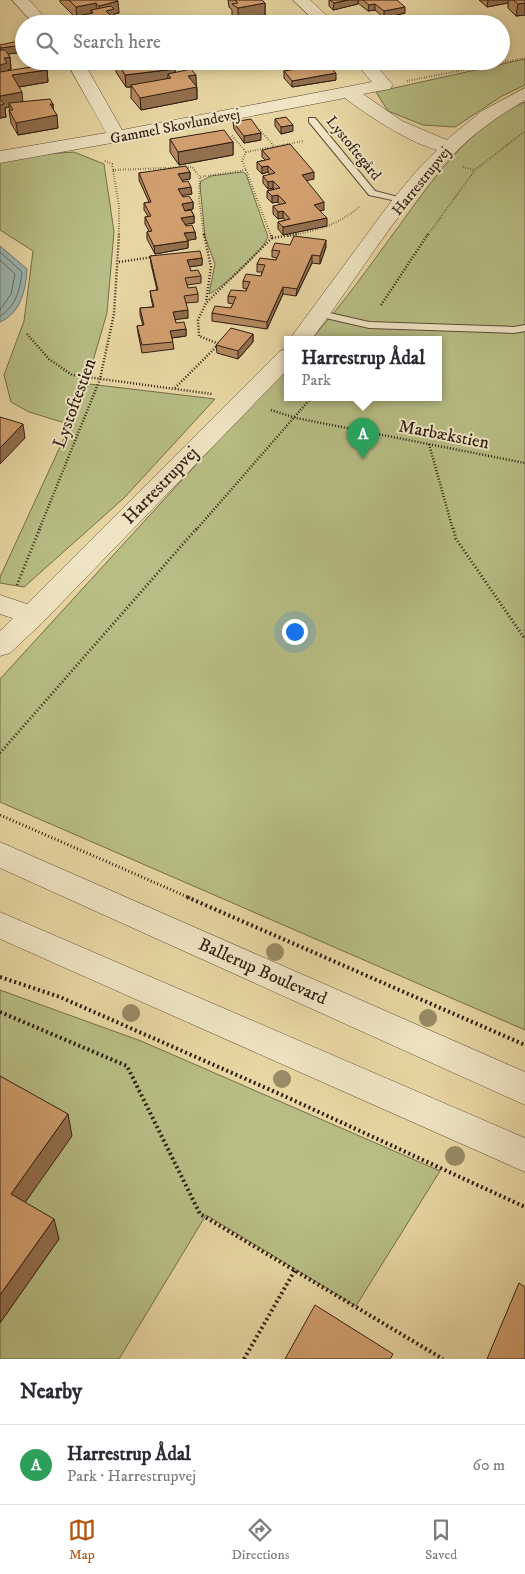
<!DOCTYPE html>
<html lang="en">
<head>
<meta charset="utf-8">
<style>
	body { margin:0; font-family:"IM FELL DW Pica",serif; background:#f2f2f3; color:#2b2b33 }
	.you { position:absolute; left:294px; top:631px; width:18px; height:18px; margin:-12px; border:4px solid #fff; border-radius:50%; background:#1a73e8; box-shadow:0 0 0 8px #1a73e833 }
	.badge { display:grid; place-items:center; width:32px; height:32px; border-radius:50%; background:#b45309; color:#fff; font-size:16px; font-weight:700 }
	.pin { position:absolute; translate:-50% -41px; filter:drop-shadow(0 1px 2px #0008) }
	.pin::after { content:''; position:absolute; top:26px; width:18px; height:15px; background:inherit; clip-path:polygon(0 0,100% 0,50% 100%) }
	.popup { position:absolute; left:284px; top:336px; width:158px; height:65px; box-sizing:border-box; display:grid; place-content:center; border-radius:0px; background:#fff; filter:drop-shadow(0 1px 4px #0005); font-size:16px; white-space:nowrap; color:#7c7c81 }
	.popup b { font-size:19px; color:#2b2b33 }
	.popup::after { content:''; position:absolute; left:50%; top:100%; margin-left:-10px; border:10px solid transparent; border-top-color:#fff }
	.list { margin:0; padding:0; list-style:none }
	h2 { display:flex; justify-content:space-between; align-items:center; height:65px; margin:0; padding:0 20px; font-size:21px }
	h2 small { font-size:16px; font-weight:400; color:#7c7c81 }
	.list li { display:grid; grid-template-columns:32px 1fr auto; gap:15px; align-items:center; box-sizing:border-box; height:80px; padding:0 20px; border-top:1px solid #e1e1e2 }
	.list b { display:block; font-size:19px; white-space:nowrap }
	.list p { margin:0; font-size:16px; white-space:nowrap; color:#7c7c81 }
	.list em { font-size:16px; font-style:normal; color:#7c7c81 }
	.icon { flex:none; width:28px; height:28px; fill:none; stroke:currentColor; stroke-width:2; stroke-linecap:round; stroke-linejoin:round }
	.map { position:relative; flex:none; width:525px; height:1359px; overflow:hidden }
	.search { position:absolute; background:#fff; box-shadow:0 2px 8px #0003; left:15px; right:15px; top:15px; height:55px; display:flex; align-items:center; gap:12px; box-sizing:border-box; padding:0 18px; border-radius:28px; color:#7c7c81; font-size:19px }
	.sheet { height:145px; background:#fff }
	nav { display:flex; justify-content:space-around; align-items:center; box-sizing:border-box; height:70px; border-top:1px solid #e1e1e2; background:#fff; font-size:14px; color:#7c7c81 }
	nav a { display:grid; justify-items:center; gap:2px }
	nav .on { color:#b45309 }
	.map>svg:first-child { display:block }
</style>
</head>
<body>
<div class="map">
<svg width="525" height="1359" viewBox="0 0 525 1359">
	<rect width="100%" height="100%" fill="#e7d6a3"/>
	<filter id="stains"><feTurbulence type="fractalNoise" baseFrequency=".004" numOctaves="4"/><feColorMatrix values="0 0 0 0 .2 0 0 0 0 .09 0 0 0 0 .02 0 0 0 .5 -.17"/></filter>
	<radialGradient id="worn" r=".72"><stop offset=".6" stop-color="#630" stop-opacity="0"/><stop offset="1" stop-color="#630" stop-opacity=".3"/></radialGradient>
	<g fill="#b7bd84" stroke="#746d4a">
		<polygon points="525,59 525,85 502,96 455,127 423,125 388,111 376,92"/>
		<path d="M525,102v928l-525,-228v-123l288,-315v34h150v-58h-128c33,-35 60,-75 89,-114 34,-47 70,-100 126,-124z"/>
		<polygon points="74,152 104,164 114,232 107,313 90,371 65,423 29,412 11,402 4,375 24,321 33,251 0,230 0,161 34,155"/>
		<path d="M242,172l4,2 22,63c-6,15 -44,50 -59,57l6,-30 -10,-27 -5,-52 1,-4 10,-5z"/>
		<polygon points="89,384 215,399 124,498 24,587 0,583 0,577"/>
		<polygon points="0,990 141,1041 440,1171 356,1306 206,1215 119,1359 0,1359 0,1323 59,1239 17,1214 0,1095"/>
	</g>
	<path fill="#9bb6b1" stroke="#707971" d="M0,246l27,23c-1,20 -6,44 -27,53z"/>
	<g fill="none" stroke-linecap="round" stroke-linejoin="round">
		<g stroke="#666a61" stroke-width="1">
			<path d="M0,252l22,20c-2,18 -6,34 -22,44"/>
			<polyline points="0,260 15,274 11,294 0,310"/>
		</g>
		<g stroke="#5e4b36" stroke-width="2">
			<g id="service">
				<polygon points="309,118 315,118 375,191 406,199 406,203 369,195 309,122"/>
				<polygon points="321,311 369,322 514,327 525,325 525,331 514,333 369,328 317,316 316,314"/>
			</g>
		</g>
		<g stroke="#5e4b36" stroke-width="1">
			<g id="minor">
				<polygon points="12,0 29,0 51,24 34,24"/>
				<polygon points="293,0 310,0 336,24 318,24"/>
				<path d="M66,61h17l39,69 250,-48 -18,-21h18l21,24 -3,4 -27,5 39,27 52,22 2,4 -2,4c-25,6 -89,-37 -109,-53l-228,44 -117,21v-12l106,-18z"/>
				<polygon points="0,595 42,609 46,616 42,623 33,625 0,614"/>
			</g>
		</g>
		<g stroke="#5e4b36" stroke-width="1">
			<g id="tertiary">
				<path d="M525,88v12c-22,14 -43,27 -62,45 -61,55 -103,130 -152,195h-22l104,-141 27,-32 30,-30 32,-26z"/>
				<polygon points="288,349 288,369 42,623 10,653 0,656 0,631 280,351"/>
				<polygon points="0,842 525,1072 525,1105 0,868"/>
				<polygon points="0,912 525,1138 525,1172 0,939"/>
			</g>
		</g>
		<g stroke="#301d11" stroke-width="2" stroke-dasharray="0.5 2" stroke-linecap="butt">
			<polyline points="407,81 525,58"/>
			<polyline points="260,130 274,146"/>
			<polyline points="232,136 246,152"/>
			<polyline points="105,161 112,164 119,206 119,236"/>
			<polyline points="463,167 475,170"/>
			<polyline points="113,170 192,167 200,177"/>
			<polyline points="246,170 271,236"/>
			<polyline points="204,236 199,199 200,177 246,170 242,161 246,152 304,141"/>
			<path d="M288,236c28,-5 51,-11 72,-30"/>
			<polyline points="427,236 475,170 525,131"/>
		</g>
		<g stroke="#301d11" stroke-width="2.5" stroke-dasharray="1 2" stroke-linecap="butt">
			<polyline points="204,234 211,267 206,302"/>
			<polyline points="272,238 297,234"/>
			<polyline points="119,262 153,257"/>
			<polyline points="381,305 428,234"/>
			<polyline points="27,334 49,359 72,375 212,394"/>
			<polyline points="175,388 219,344 199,336 198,320 206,303 272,238 271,234"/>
			<polyline points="271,410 296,418 525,463"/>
			<polyline points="429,444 453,530"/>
			<polyline points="39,530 100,379 114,314 119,234"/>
			<polyline points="196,530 311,398"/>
		</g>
		<g stroke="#301d11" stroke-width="3" stroke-dasharray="1 2.5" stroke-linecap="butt">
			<polyline points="453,528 456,539 525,639"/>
			<polyline points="17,585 40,528"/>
			<polyline points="0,753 197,528"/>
			<polyline points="0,815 190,898"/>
		</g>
		<g stroke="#301d11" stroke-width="4" stroke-dasharray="2 3" stroke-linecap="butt">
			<polyline points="187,897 525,1045"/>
			<polyline points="0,977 60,997 282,1095 525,1207"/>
			<polyline points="0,1012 127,1066 200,1214 443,1359"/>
			<polyline points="244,1359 295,1270"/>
		</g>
		<use href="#service" fill="#efe4c3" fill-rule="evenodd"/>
		<use href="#minor" fill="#efe4c3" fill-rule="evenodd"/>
		<use href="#tertiary" fill="#efe4c3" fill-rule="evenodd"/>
	</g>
	<g fill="#988b66">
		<circle cx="275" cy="952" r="9"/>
		<circle cx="131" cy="1013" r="9"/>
		<circle cx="428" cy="1018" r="9"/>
		<circle cx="282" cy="1079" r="9"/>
		<circle cx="455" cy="1156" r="10"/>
	</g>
	<g fill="#b4885f" stroke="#301d11">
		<polygon points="60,0 116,0 119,13 114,14 115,19 131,23 131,24 82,24 82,18 77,19 60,2"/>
		<polygon points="228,0 262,0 265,3 265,15 238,20 232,16 232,10 229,7"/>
		<polygon points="329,0 358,4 333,10 329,6"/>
		<polygon points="358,0 397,0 405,13 384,18 375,10 368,11 358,3"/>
		<polygon points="479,0 525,0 525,15 516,16 508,8 508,3 487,7"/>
		<polygon points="0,45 24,52 8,54 10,57 11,69 8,71 47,70 48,82 19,87 23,102 53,104 53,110 58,128 18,135 11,123 9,110 10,110 9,107 5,108 6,117 0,118"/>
		<polygon points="116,61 155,61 155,64 175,69 175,72 197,87 197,99 141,110 131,98 131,87 126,87 116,72"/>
		<polygon points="399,61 438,61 404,67"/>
		<polygon points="291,62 336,80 292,87 284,78 284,71 292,70 291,68"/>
		<polygon points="275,119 293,131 281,134 275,126"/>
		<polygon points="233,122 261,140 244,143 234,129"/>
		<polygon points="170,139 233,142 233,155 179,165 170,152"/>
		<polygon points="262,150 314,179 306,180 324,210 320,211 327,226 283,235 278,229 278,222 285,220 283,218 278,219 273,214 273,206 280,205 278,202 272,203 267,198 267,191 274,189 273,188 268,189 263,183 263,176 270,175 268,172 262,174 257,169 257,162 265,160 262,157"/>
		<polygon points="190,172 190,179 182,180 192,194 182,195 183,197 193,202 193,209 191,210 194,216 194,223 185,224 186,226 195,232 196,239 188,240 188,248 155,254 147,239 147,232 149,231 145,224 145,217 148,216 144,210 144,203 149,202 139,180 139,173"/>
		<polygon points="290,245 326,247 320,264 312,263 296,296 283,294 267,329 212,321 212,313 231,308 233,304 228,303 228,296 246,291 247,289 243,288 243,281 261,276 262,272 257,272 257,264 276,260 277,258 272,257 272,250"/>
		<polygon points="150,256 202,258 202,265 189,267 191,271 201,276 201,283 187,285 188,288 198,294 198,302 186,303 188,318 175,319 176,323 186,329 186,336 172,338 174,349 142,353 138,333 137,326 143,326 140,315 140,308 153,307 151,298 150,291 157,290 151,264"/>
		<polygon points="253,334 253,342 238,359 217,353 216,345"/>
	</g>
	<g fill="#926f4d" stroke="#301d11">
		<polygon points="348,0 358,0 358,4 333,10 334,3"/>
		<polygon points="488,0 509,0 508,3 487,7"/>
		<polygon points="118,1 119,13 114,14 115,21 100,18 99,6"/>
		<polygon points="96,3 97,15 93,13 91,10 91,16 82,15 82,18 77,19 76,7"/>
		<polygon points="265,3 265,15 238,20 238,8"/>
		<polygon points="525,3 525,15 516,16 518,4"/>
		<polygon points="375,4 375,10 368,11 369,5"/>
		<polygon points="405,7 405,13 384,18 384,11"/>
		<polygon points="228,20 228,24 210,24"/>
		<polygon points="24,45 24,52 1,55 0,48"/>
		<polygon points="10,57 11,69 8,70 9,76 0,77 0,65 4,58"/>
		<polygon points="274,61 287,61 274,64"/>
		<polygon points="330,61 346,61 346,63 330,65"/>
		<polygon points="405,61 438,61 404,67"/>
		<polygon points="175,69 176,82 168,74 168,82 131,85 131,87 126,87 125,75"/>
		<polygon points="47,70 48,82 13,88 12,75"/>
		<polygon points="336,73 336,80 292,87 292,81"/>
		<polygon points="196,75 197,99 141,110 140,98 188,76"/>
		<polygon points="22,92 23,105 9,103 9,107 5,108 6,117 0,118 0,96"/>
		<polygon points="50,104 53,104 54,116 57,115 58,128 18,135 16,123"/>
		<polygon points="293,125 293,131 281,134 281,127"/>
		<polygon points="261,133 261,140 244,143 244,136"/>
		<polygon points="233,142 233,155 179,165 178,152"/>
		<polygon points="268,166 268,172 262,174 262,167"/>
		<polygon points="190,172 190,179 178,181 178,174"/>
		<polygon points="314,172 314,179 302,182 302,175"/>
		<polygon points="273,181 273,188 268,189 268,182"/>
		<polygon points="191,187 192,194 178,196 178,189"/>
		<polygon points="278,195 278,202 272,203 272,196"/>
		<polygon points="193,202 193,209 182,211 182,204"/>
		<polygon points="324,202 324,210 314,212 314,205"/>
		<polygon points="283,211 283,218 278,219 278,212"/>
		<polygon points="194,216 194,223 182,225 181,218"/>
		<polygon points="327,218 327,226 283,235 283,227"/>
		<polygon points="195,232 196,239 184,241 184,233"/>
		<polygon points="326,240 326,247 320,264 320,256"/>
		<polygon points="188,241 188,248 155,254 154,246"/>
		<polygon points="312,255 312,263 296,296 297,289"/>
		<polygon points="202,258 202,265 188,267 187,260"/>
		<polygon points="283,287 283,294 267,329 267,322"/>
		<polygon points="188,310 188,318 173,320 173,312"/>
		<polygon points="186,329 186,336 171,338 170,331"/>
		<polygon points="253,334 253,342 238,359 238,351"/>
		<polygon points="23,424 25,438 0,464 0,448"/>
		<polygon points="68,1114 72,1136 17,1214 11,1194"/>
		<polygon points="54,1219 59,1239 0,1323 0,1295"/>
	</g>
	<g fill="#d19e6e" stroke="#301d11">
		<polygon points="69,0 116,0 118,1 99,6 96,3 76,7"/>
		<polygon points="235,0 262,0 265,3 238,8 232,4 238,3"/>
		<polygon points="330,0 348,0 334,3"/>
		<polygon points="363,0 397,0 405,7 384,11 375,4 369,5"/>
		<polygon points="513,0 525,0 525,3 518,4"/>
		<polygon points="111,6 114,9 106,11 114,19 126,17 131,23 124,24 89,24 82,15 93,13 91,10"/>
		<polygon points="223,16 228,20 210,24 207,24 204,20"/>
		<polygon points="392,17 399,24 368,24 365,22"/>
		<polygon points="280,18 285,24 251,24"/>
		<polygon points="24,40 24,45 0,48 0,45"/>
		<polygon points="0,50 5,50 10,57 4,58 7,63 0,65"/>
		<polygon points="117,61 154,61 155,64 170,62 175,69 125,75"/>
		<polygon points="294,61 317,61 322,67 329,66 336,73 292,81 284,71 297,69 291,62"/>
		<polygon points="44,65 47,70 12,75 22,92 0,96 0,72"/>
		<polygon points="191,69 196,75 188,76 197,87 140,98 131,85 171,78 168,74"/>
		<polygon points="0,99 4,104 0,105"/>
		<polygon points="50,99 53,104 50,104 57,115 16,123 9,110 13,110 9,103"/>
		<polygon points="286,117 293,125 281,127 275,119"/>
		<polygon points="251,119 261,133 244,136 233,122"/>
		<polygon points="224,130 233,142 178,152 170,139"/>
		<polygon points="290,144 314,172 302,175 324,202 314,205 327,218 283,227 278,222 290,219 283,211 278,212 273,206 286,203 278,195 272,196 267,191 280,188 273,181 268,182 263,176 275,173 268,166 262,167 257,162 270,159 262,150"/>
		<polygon points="186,166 190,172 178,174 183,182 188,181 191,187 178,189 183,197 189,196 193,202 182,204 185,211 191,210 194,216 181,218 186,226 192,225 195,232 184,233 188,241 154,246 147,232 152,231 145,217 151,216 144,203 151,202 139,173"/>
		<polygon points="294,236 326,240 320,256 312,255 297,289 283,287 267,322 212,313 215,306 231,308 236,297 228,296 231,290 246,291 250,282 243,281 246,274 261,276 265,265 257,264 260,258 276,260 280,251 272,250 275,243 290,245"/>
		<polygon points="200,251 202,258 187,260 191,271 198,270 201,276 185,278 188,288 196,287 198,294 184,296 188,310 173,312 176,323 184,322 186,329 170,331 173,342 142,345 137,326 144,325 140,308 154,307 150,291 158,290 150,256"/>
		<polygon points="231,328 253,334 238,351 216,345"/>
		<polygon points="0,417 23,424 0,448"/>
		<polygon points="0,1076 68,1114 11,1194 54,1219 0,1295"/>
		<polygon points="519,1283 525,1287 525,1359 487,1359"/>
		<polygon points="315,1305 393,1354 390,1359 285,1359"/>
	</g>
	<g text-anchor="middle" stroke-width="4" stroke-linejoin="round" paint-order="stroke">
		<g font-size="15" fill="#301d11" stroke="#efe4c3">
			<text transform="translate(175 126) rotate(-11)" y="5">Gammel Skovlundevej</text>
			<text transform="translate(354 148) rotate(51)" y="5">Lystoftegård</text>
			<text transform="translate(421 181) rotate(-51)" y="5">Harrestrupvej</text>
		</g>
		<g font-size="18" fill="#301d11" stroke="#efe4c3">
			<text transform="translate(74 403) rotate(-70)" y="6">Lystoftestien</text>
			<text transform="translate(444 434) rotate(11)" y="6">Marbækstien</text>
			<text transform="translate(160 485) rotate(-46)" y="6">Harrestrupvej</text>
			<text transform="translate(263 971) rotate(24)" y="6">Ballerup Boulevard</text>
		</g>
	</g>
	<rect width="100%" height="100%" filter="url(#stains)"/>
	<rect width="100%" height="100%" fill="url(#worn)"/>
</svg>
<div class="you"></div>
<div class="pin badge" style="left:363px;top:459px;background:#2e9e5b">A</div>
<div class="popup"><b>Harrestrup Ådal</b>Park</div>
<div class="search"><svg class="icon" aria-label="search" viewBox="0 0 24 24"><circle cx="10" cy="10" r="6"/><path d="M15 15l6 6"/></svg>Search here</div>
</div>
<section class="sheet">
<h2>Nearby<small></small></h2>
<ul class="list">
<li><span class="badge" style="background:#2e9e5b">A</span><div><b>Harrestrup Ådal</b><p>Park · Harrestrupvej</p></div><em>60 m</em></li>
</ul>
</section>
<nav>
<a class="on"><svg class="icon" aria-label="map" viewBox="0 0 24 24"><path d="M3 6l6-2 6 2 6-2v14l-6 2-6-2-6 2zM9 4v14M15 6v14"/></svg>Map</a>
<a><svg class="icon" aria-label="directions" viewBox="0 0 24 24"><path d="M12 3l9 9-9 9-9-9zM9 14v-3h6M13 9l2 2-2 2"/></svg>Directions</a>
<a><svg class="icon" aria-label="saved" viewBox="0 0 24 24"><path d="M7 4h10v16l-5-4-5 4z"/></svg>Saved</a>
</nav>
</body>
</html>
